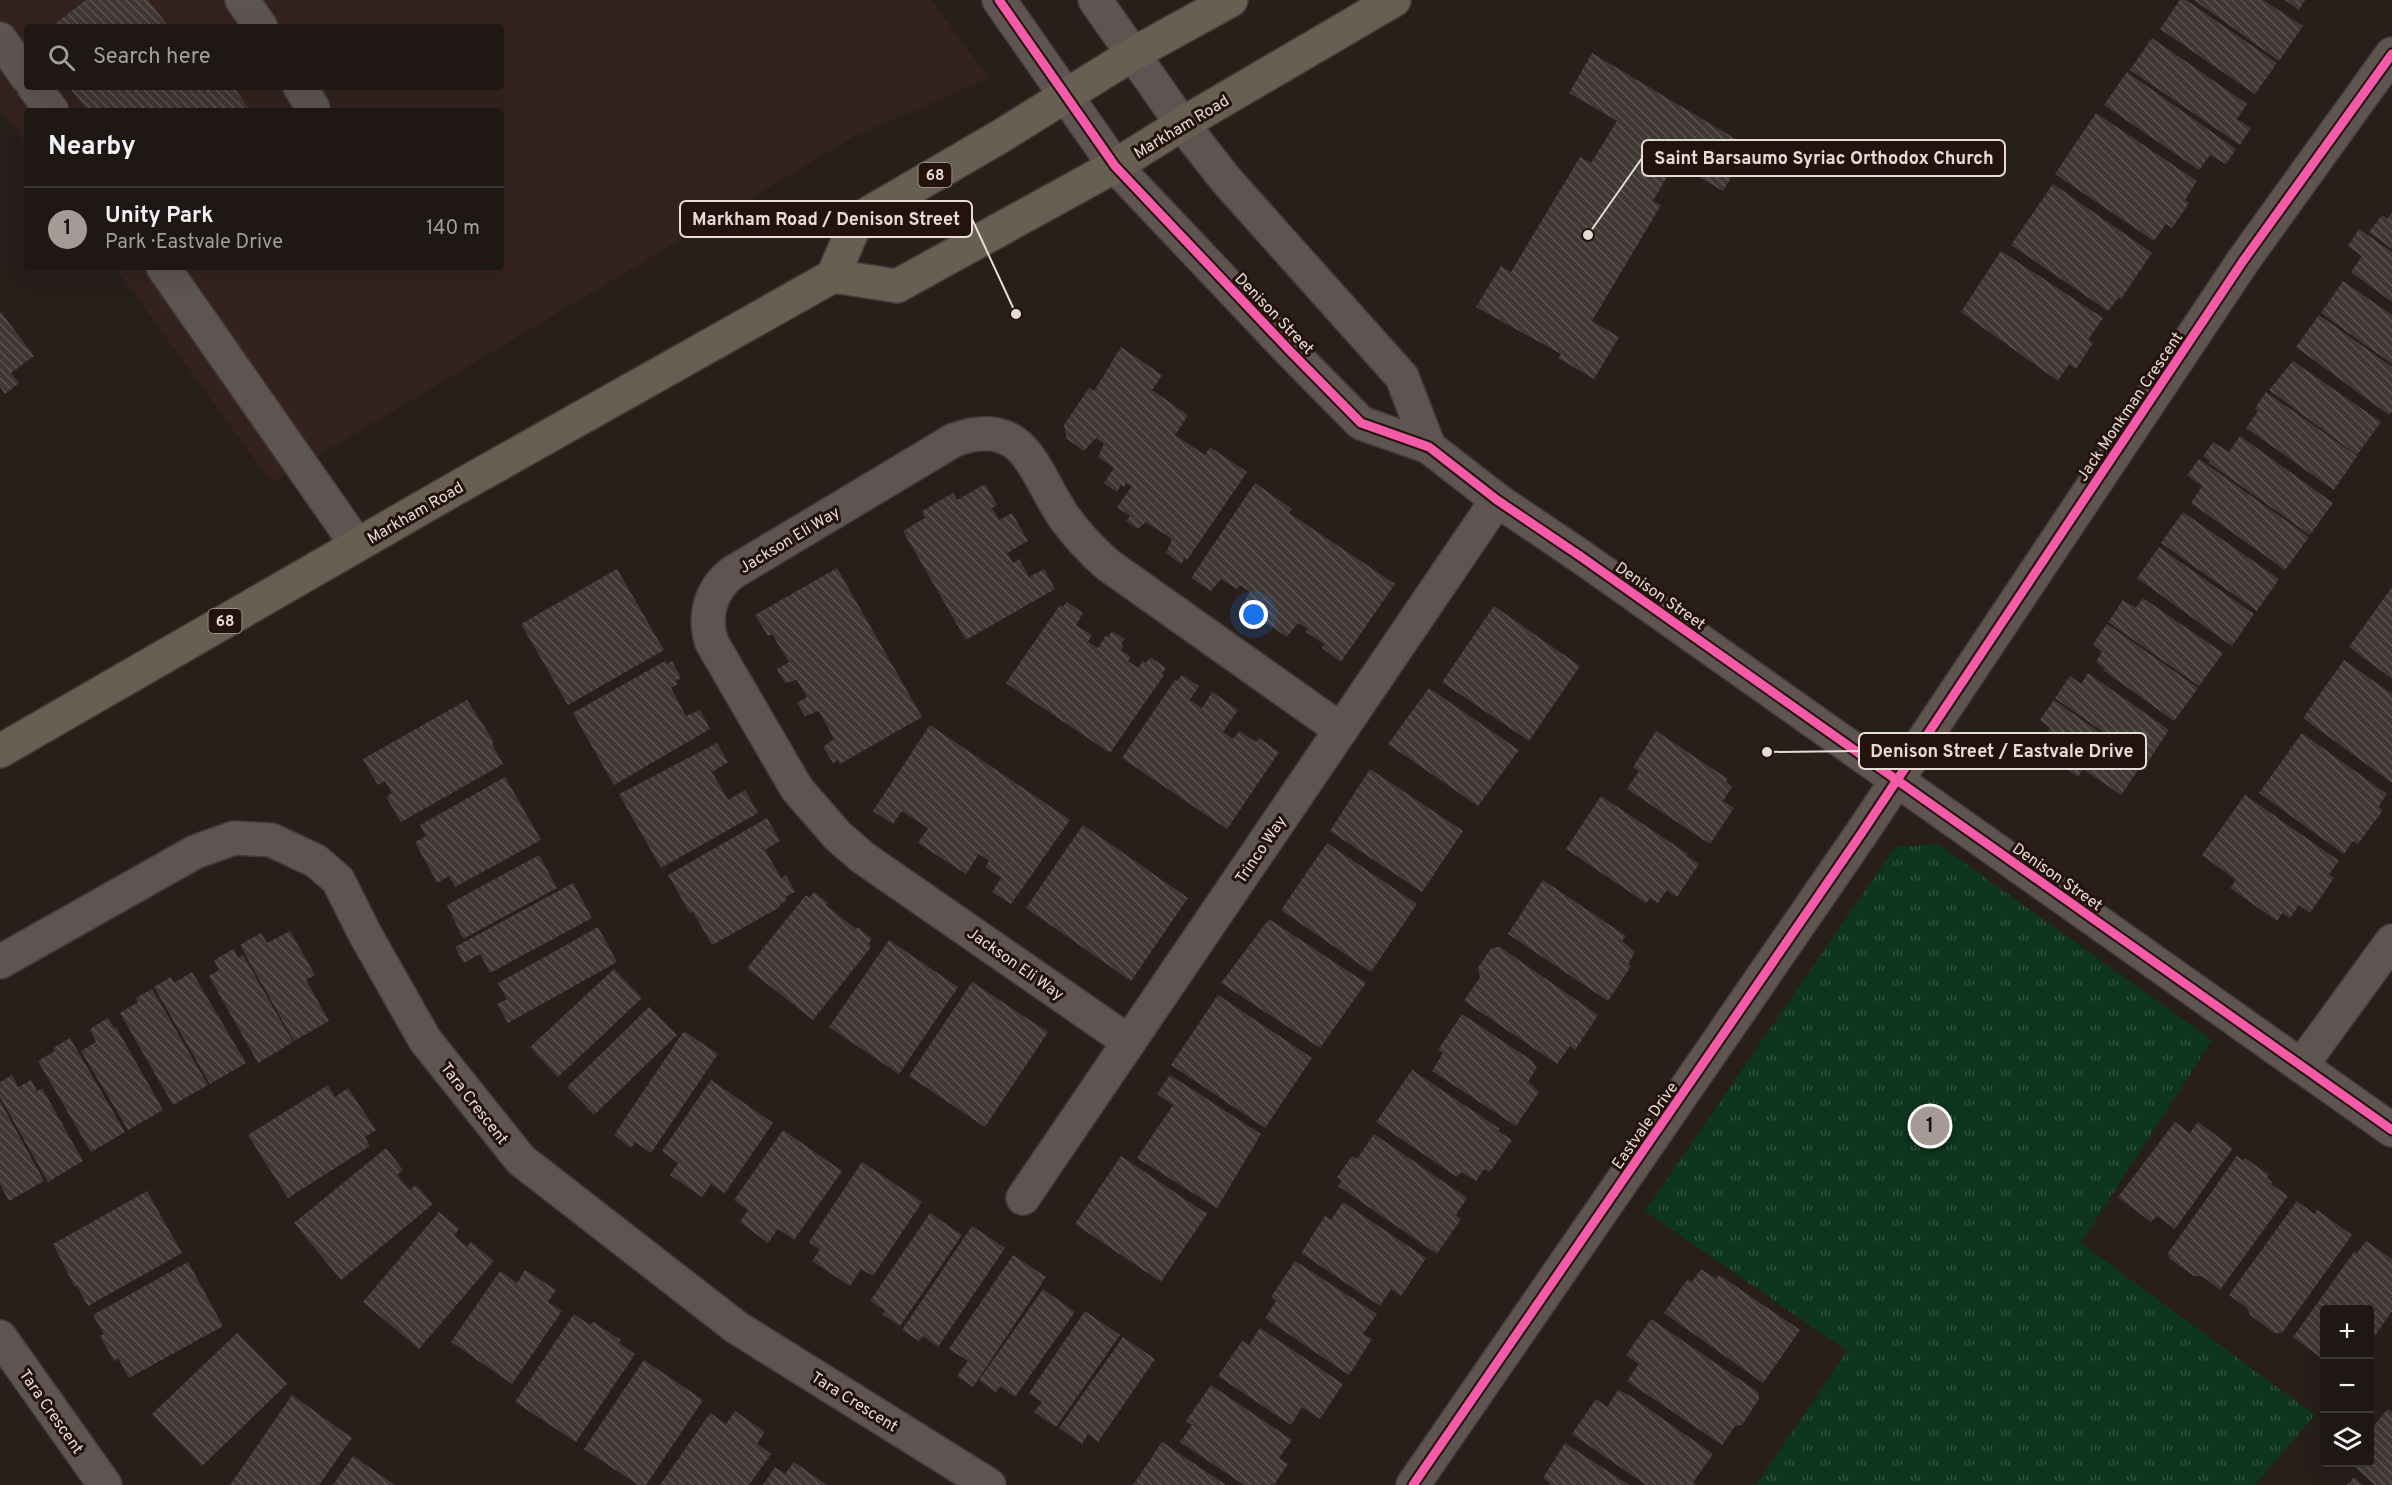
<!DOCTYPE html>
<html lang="en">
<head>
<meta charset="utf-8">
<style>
	body { margin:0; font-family:Overpass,sans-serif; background:#26201d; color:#f1f3f6 }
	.controls { position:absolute; right:18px; bottom:18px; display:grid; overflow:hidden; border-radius:6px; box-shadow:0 6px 24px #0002 }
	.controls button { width:54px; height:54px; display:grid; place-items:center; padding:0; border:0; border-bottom:2px solid #3c3634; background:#1e1714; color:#f1f3f6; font:30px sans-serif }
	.you { position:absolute; left:1254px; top:615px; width:21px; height:21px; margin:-15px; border:4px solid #fff; border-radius:50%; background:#1a73e8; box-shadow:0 0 0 9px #1a73e833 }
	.badge { display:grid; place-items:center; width:39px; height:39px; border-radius:50%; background:#a59a95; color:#111; font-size:20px; font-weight:700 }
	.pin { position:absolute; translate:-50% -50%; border:3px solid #fff; box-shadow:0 2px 6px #0006 }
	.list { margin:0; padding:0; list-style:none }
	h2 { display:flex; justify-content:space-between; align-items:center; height:78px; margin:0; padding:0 24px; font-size:26px }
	h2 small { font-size:20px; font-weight:400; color:#a19fa0 }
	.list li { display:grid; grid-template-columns:39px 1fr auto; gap:18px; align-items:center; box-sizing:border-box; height:84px; padding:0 24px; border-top:2px solid #3c3634 }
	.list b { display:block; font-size:22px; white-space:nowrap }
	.list p { margin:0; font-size:20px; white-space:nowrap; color:#a19fa0 }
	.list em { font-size:20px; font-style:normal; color:#a19fa0 }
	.icon { flex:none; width:33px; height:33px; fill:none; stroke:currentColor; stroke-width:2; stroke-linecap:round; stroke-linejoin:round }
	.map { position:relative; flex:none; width:2392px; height:1485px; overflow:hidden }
	.search { position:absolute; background:#1e1714; box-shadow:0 6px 24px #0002; left:24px; top:24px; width:480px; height:66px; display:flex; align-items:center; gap:15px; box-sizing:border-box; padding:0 21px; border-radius:6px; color:#a19fa0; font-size:22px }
	.panel { position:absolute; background:#1e1714; box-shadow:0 6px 24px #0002; left:24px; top:108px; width:480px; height:162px; border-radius:6px }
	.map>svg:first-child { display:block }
</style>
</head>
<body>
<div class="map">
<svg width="2392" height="1485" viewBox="0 0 2392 1485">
	<defs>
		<pattern id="park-tufts" width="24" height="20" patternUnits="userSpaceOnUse" patternTransform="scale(1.5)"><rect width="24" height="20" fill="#0e351d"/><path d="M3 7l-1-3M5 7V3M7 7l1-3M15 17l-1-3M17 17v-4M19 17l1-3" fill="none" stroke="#31523d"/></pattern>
		<pattern id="building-back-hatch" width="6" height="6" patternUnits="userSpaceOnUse" patternTransform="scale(1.5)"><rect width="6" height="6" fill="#403834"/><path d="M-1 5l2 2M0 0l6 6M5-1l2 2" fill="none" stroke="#5c5451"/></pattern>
	</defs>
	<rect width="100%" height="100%" fill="#281f1b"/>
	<path fill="#34221e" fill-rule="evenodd" d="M0,0h931l58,78 -136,59 -581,346 -157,-216h386v-156h-474v35l-27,-37zM27,27h474v60h-474z"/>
	<polygon fill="url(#park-tufts)" points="1938,844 2212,1040 2081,1243 2315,1415 2255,1485 1756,1485 1847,1351 1645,1211 1895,847"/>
	<g fill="url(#building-back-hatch)">
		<polygon points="86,0 148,0 169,27 51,27"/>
		<polygon points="2180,0 2186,0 2277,63 2255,94 2160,29"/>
		<polygon points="2194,0 2263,0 2303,26 2279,61"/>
		<polygon points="2285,0 2305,0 2299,10"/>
		<polygon points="2152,38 2247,104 2237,119 2251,128 2240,145 2130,70"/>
		<polygon points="1592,53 1749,147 1723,191 1675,163 1653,201 1661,205 1592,321 1619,337 1594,379 1558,358 1561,354 1476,307 1501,266 1511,272 1580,157 1591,163 1617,121 1569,93"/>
		<polygon points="2127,72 2236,149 2226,164 2210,155 2199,170 2104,105"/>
		<polygon points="69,87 220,87 235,89 251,111 88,111"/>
		<polygon points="2096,113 2197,181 2185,200 2189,203 2172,228 2166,224 2154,241 2055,174"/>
		<polygon points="2053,184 2152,253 2121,299 2119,297 2108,311 2011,245"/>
		<polygon points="2392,213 2392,249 2369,232 2382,215 2387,219"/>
		<polygon points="2359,229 2392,252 2392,302 2351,272 2362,256 2348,246"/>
		<polygon points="2001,251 2103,318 2088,340 2093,343 2076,369 2069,364 2058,381 1961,312"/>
		<polygon points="2343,281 2392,315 2392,364 2321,313"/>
		<polygon points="0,311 34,356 11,373 19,383 5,394 0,387"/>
		<polygon points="2319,315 2392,367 2392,411 2389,415 2296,347"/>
		<polygon points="1121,347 1162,375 1152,390 1188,415 1175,435 1205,455 1210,447 1247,472 1187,560 1185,558 1181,564 1166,553 1172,539 1146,522 1138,529 1126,521 1130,516 1117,507 1132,486 1126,483 1124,487 1121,485 1117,492 1104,483 1114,468 1098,457 1104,444 1096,438 1084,451 1067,439 1064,425 1089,388 1094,391"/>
		<polygon points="2293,361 2381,422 2357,455 2269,390"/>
		<polygon points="2266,392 2357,456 2334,490 2246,428 2258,411 2255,408"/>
		<polygon points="2240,436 2333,503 2310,535 2209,463 2210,461 2203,456 2213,442 2229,452"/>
		<polygon points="2199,459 2309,537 2285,570 2191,503 2202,486 2187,475"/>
		<polygon points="1255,483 1292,509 1289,513 1395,584 1341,662 1322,648 1324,644 1306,632 1308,629 1298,623 1287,637 1241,606 1250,592 1240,585 1237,589 1221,579 1211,591 1191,578"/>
		<polygon points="985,484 997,505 992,508 999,520 1012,513 1028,541 1007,553 1013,563 1019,559 1029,577 1044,569 1055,589 966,640 903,531 925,518 922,511 953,493 957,500"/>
		<polygon points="2183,512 2279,579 2257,611 2161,543"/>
		<polygon points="2159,547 2254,614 2232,646 2137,578"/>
		<polygon points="837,568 922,717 840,764 838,760 833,763 823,747 834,739 819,711 805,716 797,703 807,697 797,680 785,683 777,669 789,662 772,634 768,636 755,615"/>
		<polygon points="617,569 664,650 568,705 521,624"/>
		<polygon points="2392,587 2392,679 2349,647"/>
		<polygon points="2143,598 2223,653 2199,686 2108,622 2123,600 2136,608"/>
		<polygon points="1067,602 1083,613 1076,625 1092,635 1088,642 1098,648 1106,635 1108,637 1112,631 1125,639 1121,644 1123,646 1121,650 1131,657 1128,661 1138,668 1143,661 1146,663 1150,657 1166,668 1162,674 1164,675 1110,753 1006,683 1060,605 1063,607"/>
		<polygon points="1494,606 1580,666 1529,741 1442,682"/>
		<polygon points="2107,624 2198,688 2174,721 2103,670 2105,668 2096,662 2102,652 2093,644"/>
		<polygon points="2344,660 2392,694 2392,783 2303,718"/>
		<polygon points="665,661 666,664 672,661 681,678 676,681 678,684 671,688 686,716 700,710 710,729 614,785 573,713"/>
		<polygon points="2088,673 2169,730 2147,763 2055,698 2070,676 2081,684"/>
		<polygon points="1182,675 1199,686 1190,700 1202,708 1212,692 1238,710 1223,732 1233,739 1239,731 1256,742 1259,738 1279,752 1227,829 1122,758 1175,680 1177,681"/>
		<polygon points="1429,688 1519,750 1478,806 1388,744"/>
		<polygon points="467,700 494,742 492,744 503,764 401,822 386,797 392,793 385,781 378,785 363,759"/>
		<polygon points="2054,700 2143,763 2121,795 2083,769 2078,777 2036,748 2050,728 2040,720"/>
		<polygon points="930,725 1070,820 1011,904 992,892 1001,878 985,867 989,861 979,854 966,874 918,843 928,828 902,811 893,824 873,811"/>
		<polygon points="1656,731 1728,779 1726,782 1732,787 1723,801 1734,808 1710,844 1627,789 1639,771 1633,767"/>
		<polygon points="2302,733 2387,794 2378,807 2383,810 2358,844 2353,841 2344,854 2259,793"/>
		<polygon points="717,743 728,762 712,772 728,800 745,790 758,813 661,868 619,794"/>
		<polygon points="1370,769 1463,831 1422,892 1330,831"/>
		<polygon points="505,777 541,840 455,887 449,876 437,883 415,842 426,836 420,825"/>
		<polygon points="2245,795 2339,861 2329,874 2334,878 2310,913 2299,905 2290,918 2282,913 2277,921 2230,888 2236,880 2202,855"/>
		<polygon points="1601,796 1688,854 1687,856 1699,864 1677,897 1667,890 1658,903 1650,898 1646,903 1566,849"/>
		<polygon points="767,818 780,841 765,850 781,878 786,875 795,892 785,897 787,900 779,905 780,907 712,945 693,912 690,913 668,875"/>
		<polygon points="1083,825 1188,898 1131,981 1026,908"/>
		<polygon points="1327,843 1417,904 1371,972 1281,910"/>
		<polygon points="539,855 557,888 463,939 447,905"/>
		<polygon points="1543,880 1626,936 1622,941 1635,952 1628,964 1631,966 1608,1001 1508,934"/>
		<polygon points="573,883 592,918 490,973 480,954 464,963 455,947"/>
		<polygon points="814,892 828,903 826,905 856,929 858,927 872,939 868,944 871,947 813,1020 747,968 806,895 809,898"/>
		<polygon points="1269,919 1366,983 1320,1048 1221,983"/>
		<polygon points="598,927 617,962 508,1023 497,1004 507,999 498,983"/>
		<polygon points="290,931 315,975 306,980 329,1021 294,1041 240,945 261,933 267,943"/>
		<polygon points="889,940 958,987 899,1074 829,1027"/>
		<polygon points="1500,947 1598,1015 1575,1050 1570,1046 1557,1064 1464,1001 1480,977 1478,968 1491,948"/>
		<polygon points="234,949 238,958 243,955 293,1042 258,1063 209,976 219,970 214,960"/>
		<polygon points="614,969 642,998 558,1077 530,1047"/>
		<polygon points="192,972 246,1063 210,1084 154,987 171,977 174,983"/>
		<polygon points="972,982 1048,1032 985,1127 909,1076"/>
		<polygon points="152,989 208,1085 173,1105 120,1013 138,1002 136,998"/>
		<polygon points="1218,995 1312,1058 1265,1128 1171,1065"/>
		<polygon points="649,1007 677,1035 594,1115 567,1087"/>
		<polygon points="1462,1014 1534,1062 1533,1063 1537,1067 1528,1082 1539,1092 1516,1126 1432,1071 1443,1053 1438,1050"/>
		<polygon points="108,1018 114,1028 116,1027 163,1110 128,1130 81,1051 96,1042 90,1029"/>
		<polygon points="684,1031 718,1054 651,1153 635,1142 631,1148 614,1135"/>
		<polygon points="70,1038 125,1132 91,1152 38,1061 55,1051 53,1048"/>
		<polygon points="1412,1070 1500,1129 1498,1131 1512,1140 1490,1172 1484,1169 1476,1181 1461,1172 1457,1177 1376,1122"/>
		<polygon points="12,1075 18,1087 31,1080 37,1091 42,1088 83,1161 48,1182 0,1097 0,1082"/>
		<polygon points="1170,1075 1261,1134 1217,1208 1137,1158 1173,1105 1157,1094"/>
		<polygon points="711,1080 773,1123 725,1193 711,1184 702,1197 670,1175 678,1163 662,1151"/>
		<polygon points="328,1085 335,1097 348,1088 376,1130 365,1137 370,1146 288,1198 248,1135"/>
		<polygon points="0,1101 44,1181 9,1201 0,1184"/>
		<polygon points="2175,1122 2190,1133 2198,1122 2233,1148 2175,1229 2157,1216 2151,1222 2118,1197"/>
		<polygon points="783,1130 842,1171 794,1240 778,1229 768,1243 740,1222 748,1210 734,1200"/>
		<polygon points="1374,1134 1467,1198 1456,1215 1461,1219 1437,1254 1338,1186 1342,1181 1337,1177 1352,1156 1357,1159"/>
		<polygon points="386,1148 403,1170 397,1175 410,1190 416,1185 433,1204 341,1280 294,1223"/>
		<polygon points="1121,1156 1207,1214 1161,1282 1075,1224"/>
		<polygon points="2237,1156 2243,1160 2245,1158 2269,1175 2267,1178 2272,1182 2271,1184 2288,1196 2220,1290 2202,1276 2194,1276 2170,1259 2168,1253"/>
		<polygon points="862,1162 922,1202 873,1276 861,1269 850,1286 812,1261 820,1250 809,1242"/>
		<polygon points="147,1191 182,1253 88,1306 77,1286 75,1287 53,1244"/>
		<polygon points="2297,1201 2314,1214 2317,1210 2352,1235 2282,1333 2274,1333 2250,1315 2247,1308 2229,1295"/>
		<polygon points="1343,1202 1426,1258 1401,1296 1391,1289 1380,1306 1301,1253 1325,1216 1331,1220"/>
		<polygon points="439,1212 459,1229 454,1235 467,1247 471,1242 494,1261 419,1349 363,1302"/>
		<polygon points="930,1213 962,1235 900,1326 882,1314 885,1311 870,1301"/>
		<polygon points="972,1226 1005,1248 938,1347 923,1336 919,1341 902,1330"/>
		<polygon points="2366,1241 2392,1259 2392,1311 2370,1343 2370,1310 2324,1310 2324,1360 2293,1337 2354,1252 2357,1253"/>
		<polygon points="1013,1255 1046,1277 973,1387 957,1376 968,1361 949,1349"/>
		<polygon points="1295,1261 1377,1314 1363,1334 1372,1339 1349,1375 1265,1318 1276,1301 1271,1297"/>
		<polygon points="188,1262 223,1326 129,1378 118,1358 114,1361 100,1336 104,1334 93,1315"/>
		<polygon points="1701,1269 1716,1279 1719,1275 1800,1330 1763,1383 1664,1313 1688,1279 1692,1282"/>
		<polygon points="525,1270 556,1290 548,1302 562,1311 512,1384 451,1342 500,1271 517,1283"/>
		<polygon points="1043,1289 1075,1312 1015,1397 1000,1386 996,1392 979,1380"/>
		<polygon points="1085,1311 1120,1335 1056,1427 1034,1412 1042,1402 1029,1393"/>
		<polygon points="574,1314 590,1325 593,1322 621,1340 619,1343 635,1354 576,1442 515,1402"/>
		<polygon points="1651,1319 1758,1392 1759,1399 1742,1425 1735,1426 1722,1445 1627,1381 1639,1364 1626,1355"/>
		<polygon points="1260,1328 1343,1384 1320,1419 1302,1407 1291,1425 1218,1376 1242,1341 1249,1345"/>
		<polygon points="237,1333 287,1384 202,1466 152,1414"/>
		<polygon points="1123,1337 1155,1359 1098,1442 1088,1434 1082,1444 1059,1428"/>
		<polygon points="644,1360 703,1400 646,1485 638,1485 584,1449"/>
		<polygon points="1211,1385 1292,1440 1279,1458 1288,1464 1274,1485 1244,1485 1180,1442 1192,1425 1186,1421"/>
		<polygon points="1618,1390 1629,1395 1713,1454 1694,1481 1695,1485 1646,1485 1572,1434 1596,1399 1607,1407"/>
		<polygon points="292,1395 352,1438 319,1485 230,1485"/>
		<polygon points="2388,1409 2392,1413 2392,1485 2375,1485 2349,1462 2370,1462 2370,1430"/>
		<polygon points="735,1411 765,1432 757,1444 771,1454 749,1485 660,1485 710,1413 726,1424"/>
		<polygon points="1162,1442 1226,1485 1133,1485"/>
		<polygon points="1565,1443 1574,1449 1629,1485 1549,1485 1550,1483 1543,1478"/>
		<polygon points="353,1456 395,1485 333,1485"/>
		<polygon points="794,1462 827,1485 763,1485 775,1467 785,1474"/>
		<polygon points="2354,1477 2363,1485 2347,1485"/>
	</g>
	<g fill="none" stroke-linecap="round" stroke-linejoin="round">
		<g stroke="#433b38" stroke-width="36">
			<g id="minor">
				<polyline points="242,0 261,27"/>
				<polyline points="999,0 1115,166 1291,352 1361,423 1429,447 1497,500 1580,556 2392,1130"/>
				<polyline points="1095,0 1182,124 1227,181 1402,377 1429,447"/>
				<polyline points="0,39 27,77"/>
				<polyline points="34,87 52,111"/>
				<polyline points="300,87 313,108 313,111"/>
				<polyline points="163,267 357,545"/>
				<polyline points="0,962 195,852 234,838 271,840 316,861 338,880 365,934 425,1040 521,1160 736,1327 989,1485"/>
				<path d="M1129,1042l-267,-185 -24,-21 -41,-47 -85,-146c-9,-26 -2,-53 20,-70l222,-133c72,-26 79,32 110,77 13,18 28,34 44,48l233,165"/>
				<polyline points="2301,1066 2392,941"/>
				<polyline points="1023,1198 1497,500"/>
				<polyline points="0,1337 105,1485"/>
				<polyline points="1413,1485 1861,834 2243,261 2392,54"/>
			</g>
		</g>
		<g stroke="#433b38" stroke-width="36">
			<g id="major">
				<polyline points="833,276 897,286 1115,166 1182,124 1394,0"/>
				<polyline points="0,751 451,491 833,276 857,220 1001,136 1133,54 1231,0"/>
			</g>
		</g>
		<use href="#minor" stroke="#5e5552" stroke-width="33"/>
		<use href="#major" stroke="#685f53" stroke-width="33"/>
		<g stroke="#24130c" stroke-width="13">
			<g id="cycleway">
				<polyline points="999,0 1115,166 1291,352 1361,423 1429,447 1497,500 1580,556 2392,1130"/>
				<polyline points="1413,1485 1861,834 2243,261 2392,54"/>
			</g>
		</g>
		<use href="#cycleway" stroke="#f35aa7" stroke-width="9"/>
	</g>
	<g text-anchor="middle" stroke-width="6" stroke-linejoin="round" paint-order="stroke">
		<g fill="#24130c" stroke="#ada099" stroke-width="1.5">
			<rect x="918.5" y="163" width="33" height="24" rx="4.5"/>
			<rect x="208.5" y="609" width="33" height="24" rx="4.5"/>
		</g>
		<g font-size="15" font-weight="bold" fill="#e8dcd6">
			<text x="935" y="180">68</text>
			<text x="225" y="626">68</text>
		</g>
		<g font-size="16" fill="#e8dcd6" stroke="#24130c">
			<text transform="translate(1181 126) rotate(-31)" y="6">Markham Road</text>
			<text transform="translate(1275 313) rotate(46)" y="6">Denison Street</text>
			<text transform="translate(2129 406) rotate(-56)" y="6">Jack Monkman Crescent</text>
			<text transform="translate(415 512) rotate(-30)" y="6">Markham Road</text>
			<text transform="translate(789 539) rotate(-31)" y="6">Jackson Eli Way</text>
			<text transform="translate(1661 595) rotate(35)" y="6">Denison Street</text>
			<text transform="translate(1260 849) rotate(-56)" y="6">Trinco Way</text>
			<text transform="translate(2058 876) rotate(35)" y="6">Denison Street</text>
			<text transform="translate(1016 963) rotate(35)" y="6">Jackson Eli Way</text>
			<text transform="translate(475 1103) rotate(52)" y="6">Tara Crescent</text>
			<text transform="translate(1644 1125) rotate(-55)" y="6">Eastvale Drive</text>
			<text transform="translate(855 1401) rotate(32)" y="6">Tara Crescent</text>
			<text transform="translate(52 1411) rotate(55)" y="6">Tara Crescent</text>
		</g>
	</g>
	<path fill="none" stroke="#e8dcd6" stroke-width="2" d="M1588 235L1642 158M1016 314L972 219M1767 752L1859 751"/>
	<g fill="#e8dcd6" stroke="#24130c" stroke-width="2">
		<circle cx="1588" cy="235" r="6"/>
		<circle cx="1016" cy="314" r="6"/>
		<circle cx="1767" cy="752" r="6"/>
	</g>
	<g fill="#24130c" stroke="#e8dcd6" stroke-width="2">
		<rect x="1642" y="140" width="363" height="36" rx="6"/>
		<rect x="680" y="201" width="292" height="36" rx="6"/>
		<rect x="1859" y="733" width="287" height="36" rx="6"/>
	</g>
	<g font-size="18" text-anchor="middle" font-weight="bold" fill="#e8dcd6">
		<text x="1824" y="164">Saint Barsaumo Syriac Orthodox Church</text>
		<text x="826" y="225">Markham Road / Denison Street</text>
		<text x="2002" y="757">Denison Street / Eastvale Drive</text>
	</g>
</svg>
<div class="controls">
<button>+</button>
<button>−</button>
<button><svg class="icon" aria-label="layers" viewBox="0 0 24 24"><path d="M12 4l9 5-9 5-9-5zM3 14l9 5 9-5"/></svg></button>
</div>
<div class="you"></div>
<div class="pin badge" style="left:1930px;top:1126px">1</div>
<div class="search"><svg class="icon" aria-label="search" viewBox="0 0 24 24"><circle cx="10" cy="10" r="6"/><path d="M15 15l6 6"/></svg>Search here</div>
<section class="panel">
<h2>Nearby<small></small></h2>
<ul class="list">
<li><span class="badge">1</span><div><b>Unity Park</b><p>Park · Eastvale Drive</p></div><em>140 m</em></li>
</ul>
</section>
</div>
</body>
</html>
